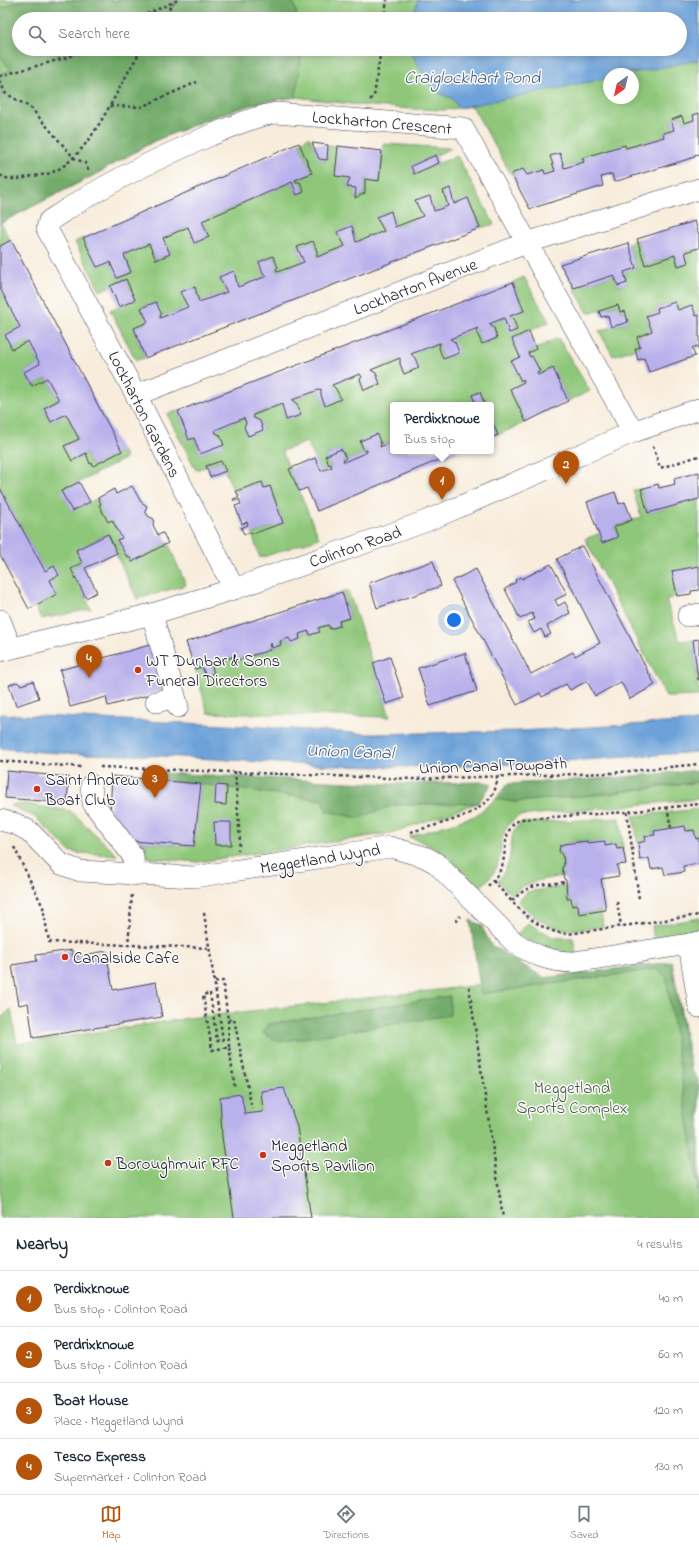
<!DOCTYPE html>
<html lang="en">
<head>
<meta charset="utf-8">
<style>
	body { margin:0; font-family:"Indie Flower",sans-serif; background:#f2f2f3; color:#1f2937 }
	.compass { position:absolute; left:603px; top:68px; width:36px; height:36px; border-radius:50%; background:#fff; box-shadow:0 2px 10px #0003; rotate:214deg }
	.you { position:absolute; left:454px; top:620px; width:14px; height:14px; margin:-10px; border:3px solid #fff; border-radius:50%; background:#1a73e8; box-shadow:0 0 0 6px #1a73e833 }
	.badge { display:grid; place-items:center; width:26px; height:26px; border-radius:50%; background:#b45309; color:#fff; font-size:13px; font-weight:700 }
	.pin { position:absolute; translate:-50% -33px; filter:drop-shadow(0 1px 2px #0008) }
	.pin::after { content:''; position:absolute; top:21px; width:14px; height:12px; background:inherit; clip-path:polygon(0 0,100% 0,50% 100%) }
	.popup { position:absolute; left:390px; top:402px; width:104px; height:52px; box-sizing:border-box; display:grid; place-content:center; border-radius:4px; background:#fff; filter:drop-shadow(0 1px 3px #0005); font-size:13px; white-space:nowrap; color:#747a83 }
	.popup b { font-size:15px; color:#1f2937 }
	.popup::after { content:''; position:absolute; left:50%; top:100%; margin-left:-8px; border:8px solid transparent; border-top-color:#fff }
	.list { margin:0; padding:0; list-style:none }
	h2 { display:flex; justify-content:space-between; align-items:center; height:52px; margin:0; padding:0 16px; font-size:17px }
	h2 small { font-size:13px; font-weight:400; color:#747a83 }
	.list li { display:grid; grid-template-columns:26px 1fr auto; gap:12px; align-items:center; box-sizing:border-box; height:56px; padding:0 16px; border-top:1px solid #e0e1e3 }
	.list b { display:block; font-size:15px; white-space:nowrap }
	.list p { margin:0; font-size:13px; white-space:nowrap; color:#747a83 }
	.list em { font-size:13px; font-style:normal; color:#747a83 }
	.icon { flex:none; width:22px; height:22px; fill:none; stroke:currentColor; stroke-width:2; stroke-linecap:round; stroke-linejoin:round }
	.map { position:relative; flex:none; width:699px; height:1218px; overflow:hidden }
	.search { position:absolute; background:#fff; box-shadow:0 2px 10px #0003; left:12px; right:12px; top:12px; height:44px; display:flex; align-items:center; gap:10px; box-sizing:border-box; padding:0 14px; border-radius:22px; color:#747a83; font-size:15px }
	.sheet { height:276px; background:#fff }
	nav { display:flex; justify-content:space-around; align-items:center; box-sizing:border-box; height:56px; border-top:1px solid #e0e1e3; background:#fff; font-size:11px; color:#747a83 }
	nav a { display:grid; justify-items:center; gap:2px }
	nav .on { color:#b45309 }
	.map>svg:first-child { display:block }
</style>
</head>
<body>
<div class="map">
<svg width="699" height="1218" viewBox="0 0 699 1218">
	<rect width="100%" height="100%" fill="#fdfcf7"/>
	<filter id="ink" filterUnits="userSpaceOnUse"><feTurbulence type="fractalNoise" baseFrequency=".025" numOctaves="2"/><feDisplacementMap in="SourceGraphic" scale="8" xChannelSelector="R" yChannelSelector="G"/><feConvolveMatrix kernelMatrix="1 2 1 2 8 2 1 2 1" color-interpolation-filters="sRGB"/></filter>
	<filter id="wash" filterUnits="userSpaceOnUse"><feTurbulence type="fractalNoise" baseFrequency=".012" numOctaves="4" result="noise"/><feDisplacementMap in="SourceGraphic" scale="16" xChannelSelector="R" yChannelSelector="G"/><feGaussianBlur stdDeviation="0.9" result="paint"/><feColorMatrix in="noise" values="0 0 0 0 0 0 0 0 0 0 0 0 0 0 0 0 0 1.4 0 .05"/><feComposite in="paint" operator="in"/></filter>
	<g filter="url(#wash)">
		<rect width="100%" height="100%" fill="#f8eddd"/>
		<g fill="#8fc77a" stroke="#58745a" fill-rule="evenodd">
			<path d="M0,0h699v113l-5,7 -10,3 -2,-7 -11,4 3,10 -11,3 1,4 -82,22 2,3 -20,6 -4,-15 -10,3 5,15 -10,3 -1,-4 -17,5 -4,-6 -12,5 -39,-68 -27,4 -32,-1 -54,-4 -63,-8 -34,5 -38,11 -70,28 -58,33 -95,49 9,18 -10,5zM19,19h661v30h-661zM609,74h24v24h-24z"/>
			<polygon points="309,137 320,159 327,160 328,145 338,146 350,178 347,187 356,188 355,198 365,193 365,179 379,181 383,144 452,148 411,166 414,173 457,156 494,224 480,228 468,198 454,204 449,188 443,191 448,206 434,211 430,196 415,202 423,216 395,227 391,211 376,217 384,231 356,242 352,226 337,232 345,246 317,257 317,251 313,241 297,247 304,262 277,272 276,269 278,267 273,256 259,262 263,273 267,276 238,287 234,272 219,277 227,292 199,302 195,287 181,292 188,307 160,318 160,313 156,302 141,308 148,322 134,328 145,358 136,360 110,310 135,300 126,279 100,291 75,242 83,238 97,267 110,262 117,278 131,272 124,255 149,244 156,260 170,254 163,238 188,227 195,243 209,237 202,221 292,182 297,195 304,192 300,183 296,182 295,180 312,173 299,143"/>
			<polygon points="637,239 645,265 675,255 678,266 688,263 685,252 699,248 699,315 696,316 692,305 678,310 675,302 657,308 658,312 646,316 652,331 637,337 640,347 613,356 599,331 628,322 625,311 620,312 618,305 588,313 574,288 614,275 618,286 627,283 624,272 636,268 628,243"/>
			<polygon points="524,277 549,322 512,339 520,357 511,361 520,380 523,379 524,382 510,389 526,422 498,435 491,419 491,405 485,405 479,392 472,395 477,405 393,405 393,441 367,450 367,452 344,462 343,460 346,458 341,449 325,456 329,465 331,464 332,467 321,471 307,442 282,451 319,538 260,558 252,534 283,523 270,486 264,488 262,482 234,492 221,461 196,470 167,414 178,411 189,439 194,438 200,454 223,445 215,430 244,418 246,423 244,427 248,436 263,430 260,421 254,418 253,415 282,404 286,420 301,415 292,400 321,389 321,395 325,405 340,399 336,389 332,385 360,374 360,379 365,390 371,370 400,358 400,364 404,374 419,368 415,358 411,354 440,343 439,348 443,359 459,353 450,339 478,328 477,333 482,344 497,338 494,328 489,324 504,318 509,333 517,330 514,320 510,316 524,310 513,282"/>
			<polygon points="0,288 40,364 24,372 32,386 47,378 59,400 44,408 51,422 66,414 79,439 64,446 72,461 86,453 90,464 93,465 122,451 126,458 62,491 72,511 98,498 101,504 99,505 112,520 122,538 117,540 126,557 129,556 132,562 168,543 186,585 137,599 107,534 76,550 82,563 72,569 91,609 41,619 35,606 50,580 59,575 54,566 45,571 0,488 0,481 2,480 0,476"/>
			<polygon points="558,338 590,391 568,401 553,368 538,375 537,373 540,371 528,353"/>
			<polygon points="641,489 648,513 699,499 699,566 673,571 677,596 666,600 680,641 693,640 699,696 666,697 585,539 598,534 602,543 618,537 614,527 641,517 633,490"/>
			<polygon points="348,590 390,717 208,713 195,669 202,667 206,676 214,673 211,664 233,657 235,661 270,650 271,643 272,648 281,645 280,641 289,638 291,642 300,639 299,634 309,631 310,635 319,632 318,628 328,625 330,629 340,626 339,621 350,618 342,592"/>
			<path d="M699,782v17l-181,17c-25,18 -11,35 -24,56 -3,6 -10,11 -15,16 -21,-22 -40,-42 -70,-51l66,-21 21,-17 18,3 90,-8z"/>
			<polygon points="201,784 323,800 391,805 478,803 391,833 198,862 149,858 133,841 194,846"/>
			<polygon points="24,804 71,811 117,855 78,853 69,851 35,817 10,805"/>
			<polygon points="699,809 699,838 696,839 694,830 654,831 655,835 645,836 646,841 638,843 633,816"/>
			<path d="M620,818l3,30 -6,1 -1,-5 -11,2 -1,-5 -17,2v-2c-10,1 -25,-1 -28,10l4,6 1,19c-21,4 -37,4 -53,19l-13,-14c5,-8 11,-17 12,-26 2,-13 0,-24 11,-32z"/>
			<path d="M566,886l1,13 4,-1 7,7 1,9 22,-3 2,16c-45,5 -51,5 -85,-25l9,-10z"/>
			<polygon points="699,918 699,935 654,942 652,926"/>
			<polygon points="528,923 553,937 573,938 576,954 549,952 516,935"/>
			<polygon points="672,962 699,1109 699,1218 0,1218 0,1019 11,1009 17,1044 189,1018 544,978"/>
		</g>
		<g fill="#73ac6a" stroke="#4a6752">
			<polygon points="21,0 293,0 298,19 19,19 19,49 302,49 296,97 262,102 224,113 154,141 96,174 0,223 0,74 11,70 0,55 0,9"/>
			<polygon points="699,770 699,782 604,794 514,802 496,799 507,784 612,778"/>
			<polygon points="161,773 390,784 484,782 492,784 478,803 394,805 358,818 326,811 323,800 201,784 112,776"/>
			<polygon points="470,920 481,925 491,945 544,978 672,962 689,1066 699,1081 699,1195 666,976 656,969 481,994"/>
			<polygon points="450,996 450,1015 279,1042 263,1033 269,1024"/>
		</g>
		<g fill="#6ca1d9" stroke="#47628a">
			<path d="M418,0h281v60l-71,14h-19v4l-151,30 -6,-10c-22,-3 -32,-32 -43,-49h271v-30h-271l4,-3z"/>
			<path d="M0,714l247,12 123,8 149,-3 180,-10v31c-102,7 -203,15 -306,15 -77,0 -154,-7 -231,-11 -54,-2 -109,-1 -162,-8z"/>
		</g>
		<g id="blocks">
			<g fill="#b9b1eb">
				<polygon points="699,113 699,154 694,155 695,157 614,182 612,174 601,177 603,186 530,209 511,174 523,169 527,175 544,170 545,174 555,171 550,156 560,153 564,168 584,162 582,158 614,148 625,145 626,148 664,137 663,133 674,130 671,120 682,116 684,123 694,120 693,115"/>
				<polygon points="299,143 312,173 295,180 296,182 300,182 304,192 297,195 292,182 202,221 209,237 194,243 188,227 163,238 170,254 156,260 149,244 124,255 131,272 117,278 110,262 97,267 83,238"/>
				<polygon points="312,143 328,145 327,160 319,159"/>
				<polygon points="338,146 382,151 379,181 365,179 365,193 355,198 356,188 347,187 350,178 335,176"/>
				<polygon points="436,155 439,163 414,174 411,166"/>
				<polygon points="450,188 454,204 468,198 480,228 145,358 134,328 148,322 141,308 156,302 161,313 160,318 188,307 180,292 195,287 199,302 227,292 219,277 234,271 238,287 267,276 263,273 259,262 273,256 278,267 276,269 277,272 304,262 297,247 313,241 317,251 317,257 345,246 337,232 352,226 356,242 384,231 376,217 384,214 391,211 395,227 423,216 415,201 430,196 434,211 448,206 443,191"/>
				<polygon points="695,221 699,235 699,248 685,252 688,263 678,266 675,255 645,265 637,239"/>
				<polygon points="11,240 122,451 93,466 92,463 90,464 86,453 72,461 64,446 79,439 66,414 51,422 44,408 59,400 47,378 32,386 24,372 40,364 28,341 12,349 5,335 20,327 0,288 0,246"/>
				<polygon points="628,243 636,268 624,272 627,283 618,286 614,275 574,288 560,264"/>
				<polygon points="126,279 135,300 119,307 110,286"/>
				<polygon points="513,282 524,311 510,316 514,320 517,330 509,333 504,318 489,324 494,328 497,338 482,344 477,333 478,328 450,339 455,342 459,353 443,359 439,348 440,343 411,354 415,358 419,368 404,374 400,364 400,358 371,370 376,373 380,384 364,390 360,379 362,377 360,374 332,385 336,389 341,399 325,406 321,395 321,389 292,400 297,404 301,415 286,420 282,404 253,415 254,418 260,421 263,430 248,436 244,427 246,423 244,418 215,430 216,433 220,435 224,445 200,454 194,438 189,440 178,411"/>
				<polygon points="675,302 678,310 692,305 696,316 699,315 699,351 697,346 692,348 695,356 649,372 644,358 638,360 635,349 640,347 637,337 652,331 646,316 658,312 657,308"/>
				<polygon points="618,305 620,312 625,311 628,322 611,327 608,316 601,317 599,311"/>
				<polygon points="529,331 536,349 528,353 530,357 532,356 540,371 537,373 538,375 553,368 568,401 526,422 510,389 524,382 523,379 521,381 511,361 520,357 512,339"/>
				<polygon points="480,392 484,403 485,405 476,405 472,395"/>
				<polygon points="491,419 498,435 491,438"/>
				<polygon points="377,434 381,444 380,447 393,441 393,451 460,451 317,511 307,488 299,491 289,469 315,458 321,471 332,467 331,464 329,465 325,456 341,449 346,458 343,460 344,462 367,452 367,450 364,451 360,441"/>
				<polygon points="221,461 226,471 210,477 206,466"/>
				<polygon points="699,472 699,499 648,513 641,489 658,484 659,488 672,485 675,484 674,479"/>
				<polygon points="79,482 90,502 72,511 61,491"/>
				<polygon points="262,482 264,488 270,486 283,523 252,534 251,532 244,534 241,528 248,525 247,522 242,524 235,506 241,504 239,499 234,501 233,499 239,497 236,491"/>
				<polygon points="132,486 141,502 147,506 145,511 148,516 154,519 153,525 158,535 163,533 168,543 132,562 129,556 127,557 117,540 122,538 112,520 108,522 99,505 101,504 98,498 114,489 116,494"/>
				<polygon points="0,488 45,571 54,566 59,575 50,580 57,594 29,609 0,555"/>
				<polygon points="615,492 619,504 625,502 632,520 614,527 618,537 602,543 587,502"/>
				<polygon points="108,534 117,553 85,568 97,592 86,598 71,569 82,563 76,550"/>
				<polygon points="582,546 655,685 630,699 621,682 595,696 587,681 570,690 566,684 542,697 540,693 517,705 452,581 476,569 531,674 573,652 575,656 600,643 557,559"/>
				<polygon points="433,561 441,586 377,608 369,583"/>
				<polygon points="551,564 567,594 555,600 558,606 565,602 570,613 547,626 551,634 545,637 541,629 534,633 528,622 535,619 532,613 520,619 505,589 516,582 515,580 521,577 522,579"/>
				<polygon points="699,566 699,590 691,591 691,594 677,596 672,571"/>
				<polygon points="342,592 350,618 339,621 340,626 330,629 328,625 318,628 320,632 310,635 309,631 299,634 300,639 291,642 289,638 280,641 281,645 272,648 271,643 270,650 234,661 233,657 211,664 214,673 206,676 202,667 195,669 186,642"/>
				<polygon points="699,639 699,680 698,680 693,640"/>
				<polygon points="150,645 163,691 108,706 106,697 70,707 60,670"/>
				<polygon points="465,653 477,691 430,706 418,668"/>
				<polygon points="390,657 404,698 386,704 373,663"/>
				<polygon points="33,681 39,698 16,706 9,685 17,682 21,685"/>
				<polygon points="7,771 69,777 67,803 5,798"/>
				<polygon points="112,776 201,784 194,846 133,841 110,813"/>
				<polygon points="216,785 227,786 226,805 215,804"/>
				<polygon points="214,822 231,822 231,845 215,845"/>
				<polygon points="685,826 686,831 694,830 696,839 699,838 699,864 683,866 684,872 665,875 663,867 651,869 649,858 640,860 638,843 646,841 645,836 655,835 654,831"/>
				<polygon points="587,841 587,843 605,841 605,846 616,844 617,849 623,848 626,864 617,865 619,876 601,879 606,910 579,914 578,905 572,906 571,898 567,899 566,880 564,879 562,867 564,866 563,857 559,851 560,846 564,844"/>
				<polygon points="72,950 73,957 106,951 113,990 156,982 162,1017 33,1038 28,1003 19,1005 12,965 37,961 36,955"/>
				<polygon points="284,1088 297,1127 311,1218 234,1218 222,1137 220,1097 241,1094 245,1114 263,1112 261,1091"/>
			</g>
		</g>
	</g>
	<g filter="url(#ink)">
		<use href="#blocks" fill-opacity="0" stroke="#424053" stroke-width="1"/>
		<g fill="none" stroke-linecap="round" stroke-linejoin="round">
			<g stroke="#424053" stroke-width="22">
				<g id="minor">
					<polyline points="136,395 526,243 699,189"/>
					<path d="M234,589l-98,-194 -89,-166 2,-8 3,-2c49,-33 103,-60 157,-83 22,-9 43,-19 67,-23l187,15 170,304"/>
					<polyline points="152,614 178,707"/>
					<polyline points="688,616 699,614"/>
					<polyline points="0,620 11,648"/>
					<polyline points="0,651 152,614 234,589 424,522 633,432 699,409"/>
					<polyline points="156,702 175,697"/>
					<polyline points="91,785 93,803 133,856 134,875"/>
					<path d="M0,820l16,4 13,7 32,33 19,7 114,6 196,-30 35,10 11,6 78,79c19,13 36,20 60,20l115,-18"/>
					<polyline points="699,942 689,944 699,1007"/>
				</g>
			</g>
			<g stroke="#424053" stroke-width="2.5" stroke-dasharray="3 3" stroke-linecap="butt">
				<polyline points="136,19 178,0"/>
				<polyline points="162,19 173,3"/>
				<polyline points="384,19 387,0"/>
				<polyline points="0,76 69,57 82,49"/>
				<polyline points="0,81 5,93 31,108 74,158 85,163 89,172"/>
				<polyline points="370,100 374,96 381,49"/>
				<polyline points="110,106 141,107 197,82"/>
				<path d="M0,175c8,6 20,4 29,2 8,-2 17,-2 24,-5 39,-17 66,-89 89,-123"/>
				<polyline points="653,446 660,468 699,456"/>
				<polyline points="0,761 81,767"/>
				<polyline points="100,767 413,779 611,773 699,764"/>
				<polyline points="235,771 240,841 238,850"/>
				<polyline points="667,807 671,828"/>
				<polyline points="627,812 639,899"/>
				<path d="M411,832c28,-9 87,-17 86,-55"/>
				<polyline points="14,847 43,907 49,942 210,948"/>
				<path d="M493,881c21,22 42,51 75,53l131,-19"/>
				<path d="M488,886c6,-6 13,-14 15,-24 4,-16 0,-36 19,-43l105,-7 72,-8"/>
				<path d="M512,901c18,-19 30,-16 54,-19"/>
				<polyline points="617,902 621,926"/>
				<polyline points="204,913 223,1040 217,1041 210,993 203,995 212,1050 229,1047 235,1089"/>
				<polyline points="456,922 460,916"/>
				<polyline points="128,946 132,894"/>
				<polyline points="215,982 223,981 228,1020 234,1019 252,1109"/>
				<polyline points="469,987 503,1218"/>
				<polyline points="228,1020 229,1047"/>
			</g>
			<use href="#minor" stroke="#fff" stroke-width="21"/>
		</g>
	</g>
	<g fill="#c8321e" stroke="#fdfcf7" stroke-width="1.5">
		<circle cx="138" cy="670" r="4"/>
		<circle cx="37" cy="789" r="4"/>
		<circle cx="65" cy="957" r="4"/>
		<circle cx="263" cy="1155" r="4"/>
		<circle cx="108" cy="1163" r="4"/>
	</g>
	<g text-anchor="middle" stroke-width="3" stroke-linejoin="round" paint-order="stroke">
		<g font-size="17" fill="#22223b" stroke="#fdfcf7">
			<text transform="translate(382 122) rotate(5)" y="6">Lockharton Crescent</text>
			<text transform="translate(415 286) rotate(-21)" y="6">Lockharton Avenue</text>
			<text transform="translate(145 414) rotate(63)" y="6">Lockharton Gardens</text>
			<text transform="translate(355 546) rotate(-19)" y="6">Colinton Road</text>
			<text transform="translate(493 765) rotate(-2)" y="6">Union Canal Towpath</text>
			<text transform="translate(320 858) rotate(-9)" y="6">Meggetland Wynd</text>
		</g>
		<g font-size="17" fill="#22223b" stroke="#fdfcf7" text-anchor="start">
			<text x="146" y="666">WT Dunbar &amp; Sons<tspan x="146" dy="20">Funeral Directors</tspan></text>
			<text x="45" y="785">Saint Andrew<tspan x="45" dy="20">Boat Club</tspan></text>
			<text x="73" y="963">Canalside Cafe</text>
			<text x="271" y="1151">Meggetland<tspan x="271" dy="20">Sports Pavilion</tspan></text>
			<text x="116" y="1169">Boroughmuir RFC</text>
		</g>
		<g font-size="17" fill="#485c51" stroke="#fdfcf7">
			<text x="572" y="1093">Meggetland<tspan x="572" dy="20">Sports Complex</tspan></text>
		</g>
		<g font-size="18" font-style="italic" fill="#435b82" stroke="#fdfcf7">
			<text x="472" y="83">Craiglockhart Pond</text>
			<text transform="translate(350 751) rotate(2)" y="6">Union Canal</text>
		</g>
	</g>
</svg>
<svg class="compass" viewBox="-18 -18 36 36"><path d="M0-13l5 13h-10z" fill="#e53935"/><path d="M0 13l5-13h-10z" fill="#747a83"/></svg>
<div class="you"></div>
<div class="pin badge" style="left:442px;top:500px">1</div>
<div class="popup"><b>Perdixknowe</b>Bus stop</div>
<div class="pin badge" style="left:566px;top:484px">2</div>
<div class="pin badge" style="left:155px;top:798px">3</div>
<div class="pin badge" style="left:89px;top:678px">4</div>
<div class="search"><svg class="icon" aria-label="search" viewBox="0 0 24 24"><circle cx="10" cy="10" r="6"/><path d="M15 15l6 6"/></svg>Search here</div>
</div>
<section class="sheet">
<h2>Nearby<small>4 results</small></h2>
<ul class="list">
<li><span class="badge">1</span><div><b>Perdixknowe</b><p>Bus stop · Colinton Road</p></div><em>40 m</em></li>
<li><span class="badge">2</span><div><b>Perdrixknowe</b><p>Bus stop · Colinton Road</p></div><em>60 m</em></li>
<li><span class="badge">3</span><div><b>Boat House</b><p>Place · Meggetland Wynd</p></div><em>120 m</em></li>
<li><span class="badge">4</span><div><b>Tesco Express</b><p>Supermarket · Colinton Road</p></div><em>130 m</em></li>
</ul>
</section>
<nav>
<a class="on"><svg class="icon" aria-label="map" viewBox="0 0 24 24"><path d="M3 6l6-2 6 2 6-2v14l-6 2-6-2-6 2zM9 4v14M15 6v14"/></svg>Map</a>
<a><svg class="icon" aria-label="directions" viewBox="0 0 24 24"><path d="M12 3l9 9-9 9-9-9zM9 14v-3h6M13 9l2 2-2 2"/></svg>Directions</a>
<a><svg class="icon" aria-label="saved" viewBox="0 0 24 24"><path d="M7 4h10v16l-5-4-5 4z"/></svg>Saved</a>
</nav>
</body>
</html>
